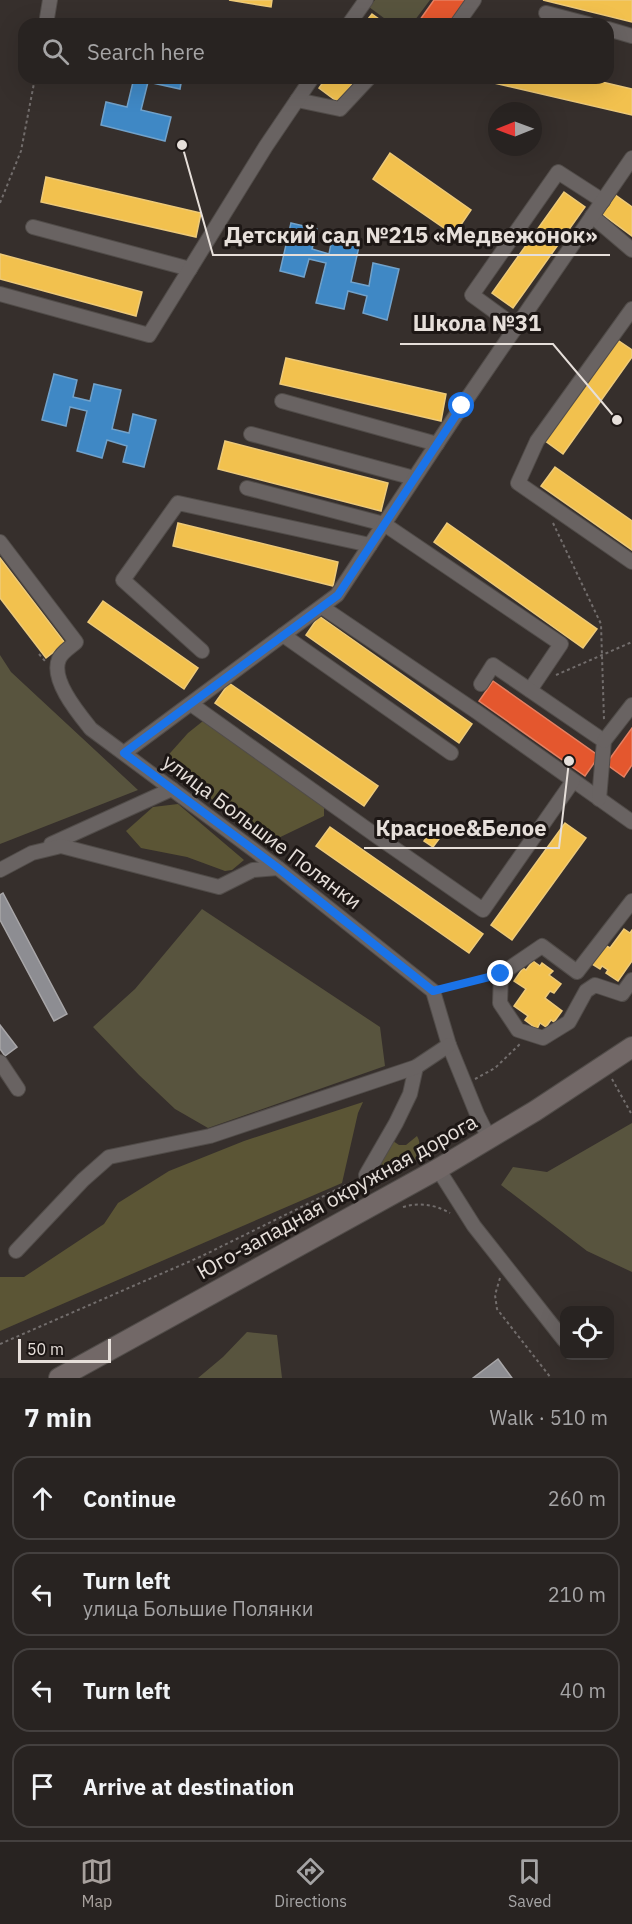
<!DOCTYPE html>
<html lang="en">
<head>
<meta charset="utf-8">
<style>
	body { margin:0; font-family:"IBM Plex Sans",sans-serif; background:#342f2e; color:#f1f3f6 }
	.controls { position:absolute; right:18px; bottom:18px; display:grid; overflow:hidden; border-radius:12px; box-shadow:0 6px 24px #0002 }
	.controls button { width:54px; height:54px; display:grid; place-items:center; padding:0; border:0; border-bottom:2px solid #44403f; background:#282321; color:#f1f3f6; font:30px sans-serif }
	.compass { position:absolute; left:488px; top:102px; width:54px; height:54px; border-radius:50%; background:#282321; box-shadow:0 6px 24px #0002; rotate:269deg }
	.scale { position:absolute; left:18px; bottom:15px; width:93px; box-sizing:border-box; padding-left:6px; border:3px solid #e6dfda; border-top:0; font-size:16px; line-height:21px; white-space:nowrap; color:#e6dfda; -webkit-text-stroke:4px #1d1715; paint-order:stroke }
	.stop { position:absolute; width:18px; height:18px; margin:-14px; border:4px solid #1a73e8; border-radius:50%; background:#fff }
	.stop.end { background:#1a73e8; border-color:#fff; box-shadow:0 2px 6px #0008 }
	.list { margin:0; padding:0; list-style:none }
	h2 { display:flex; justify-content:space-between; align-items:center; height:78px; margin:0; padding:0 24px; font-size:26px }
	h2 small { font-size:20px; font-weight:400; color:#a5a4a5 }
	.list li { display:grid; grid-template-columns:39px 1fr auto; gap:18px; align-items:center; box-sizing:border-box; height:84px; margin:0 12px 12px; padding:0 12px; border:2px solid #44403f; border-radius:18px }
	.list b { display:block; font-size:22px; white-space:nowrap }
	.list p { margin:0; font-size:20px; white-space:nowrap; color:#a5a4a5 }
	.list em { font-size:20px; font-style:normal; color:#a5a4a5 }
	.icon { flex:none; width:33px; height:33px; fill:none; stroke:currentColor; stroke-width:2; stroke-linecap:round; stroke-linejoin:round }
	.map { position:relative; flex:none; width:632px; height:1378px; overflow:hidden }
	.search { position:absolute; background:#282321; box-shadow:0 6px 24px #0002; left:18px; right:18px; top:18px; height:66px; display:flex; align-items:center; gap:15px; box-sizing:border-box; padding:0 21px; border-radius:18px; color:#a5a4a5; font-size:22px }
	.sheet { height:462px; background:#282321 }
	nav { display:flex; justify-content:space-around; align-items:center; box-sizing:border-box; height:84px; border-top:2px solid #44403f; background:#282321; font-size:16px; color:#a5a4a5 }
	nav a { display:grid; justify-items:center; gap:3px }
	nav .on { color:#a8a19d }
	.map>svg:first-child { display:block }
</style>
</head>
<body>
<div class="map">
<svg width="632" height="1378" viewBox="0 0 632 1378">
	<rect width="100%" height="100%" fill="#362f2c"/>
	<g fill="#58543e">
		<polygon points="375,0 430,0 412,24 392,24 369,7"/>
		<polygon points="0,655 11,672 138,790 0,844"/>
		<polygon points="202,909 380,1027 385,1066 208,1128 175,1109 139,1075 93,1027 135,989"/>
		<polygon points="632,1123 632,1272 587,1251 501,1185 513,1167 547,1172"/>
		<polygon points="247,1332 277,1335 282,1378 198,1378 223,1357"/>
	</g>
	<g fill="#5b5535">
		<polygon points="203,721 324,805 324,816 268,843 163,761 188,733"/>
		<polygon points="178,804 244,860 232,870 225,871 187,857 141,848 126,831 153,807"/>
		<polygon points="363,1102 358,1113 342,1183 0,1331 0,1277 24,1277 104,1224 118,1203 169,1171 244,1141"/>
		<path d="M417,1136c5,8 1,16 -2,25l-21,10 -12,-6 -4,6 3,2v3h-6l-2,-2 12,-26 8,-7 6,4h7z"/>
	</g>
	<g fill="#f2c14e" stroke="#eeca78" stroke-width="1.5">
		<polygon points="229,0 272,0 271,7"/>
		<polygon points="543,0 632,0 632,22"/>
		<polygon points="372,14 386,24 364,24"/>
		<polygon points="326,78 356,78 339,103 319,88"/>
		<polygon points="485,78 585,78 632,89 632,115 485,81"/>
		<polygon points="390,153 471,210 454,235 373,179"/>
		<polygon points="46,177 201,213 196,237 41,202"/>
		<polygon points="564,192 585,207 513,308 492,293"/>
		<polygon points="614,194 632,207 632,236 601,213"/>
		<polygon points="0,254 142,292 136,316 0,279"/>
		<polygon points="616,339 632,350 632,357 563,454 544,440"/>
		<polygon points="286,358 446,394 441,421 280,384"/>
		<polygon points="225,441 388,483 381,511 218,469"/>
		<polygon points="555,467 632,521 632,550 541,486"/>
		<polygon points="178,523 338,562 333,586 173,546"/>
		<polygon points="447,523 597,629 583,648 434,542"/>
		<polygon points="0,558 65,643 46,658 0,598"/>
		<polygon points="103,601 198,668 184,689 88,622"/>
		<polygon points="319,616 472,724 459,743 306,635"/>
		<polygon points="229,683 378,786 364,806 215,703"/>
		<polygon points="565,823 586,838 512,940 491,925"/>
		<polygon points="330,827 483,934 469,953 316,846"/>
		<polygon points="433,828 442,835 433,847 424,841"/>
		<polygon points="624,929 630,933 632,930 632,961 618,981 606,973 608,970 602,966 600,969 592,964 605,945 610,948"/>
		<polygon points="533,961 540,966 542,963 553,971 549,975 561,984 554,993 550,991 545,998 562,1011 554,1022 551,1020 546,1027 540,1023 537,1029 525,1020 528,1016 514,1006 526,989 514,981 523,968 526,970"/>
	</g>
	<g fill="#e4572e" stroke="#e58062" stroke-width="1.5">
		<polygon points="434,0 466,0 449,24 417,24"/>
		<polygon points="493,681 599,756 585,776 479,701"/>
		<polygon points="632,728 632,765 624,777 606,764"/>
	</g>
	<g fill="#3f88c5" stroke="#71a2cb" stroke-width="1.5">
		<polygon points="134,78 182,78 180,89 148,82 141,110 171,117 165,141 101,125 106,102 127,107"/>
		<polygon points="291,223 317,229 312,249 329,254 333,234 360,242 351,282 369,286 373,263 399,269 387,320 363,313 367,296 348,291 344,309 316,303 326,263 309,259 304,277 280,271"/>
		<polygon points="54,374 77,380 73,397 90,401 94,384 121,390 112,429 129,433 133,414 156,420 144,467 123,462 127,446 107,440 102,458 77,451 87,411 70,407 66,426 42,420"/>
	</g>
	<g fill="#8d8d92" stroke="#a8a6a8" stroke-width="1.5">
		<polygon points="3,893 67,1014 54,1021 0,920 0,895"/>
		<polygon points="0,1025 17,1047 5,1056 0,1049"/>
		<polygon points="498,1359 512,1378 473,1378"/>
	</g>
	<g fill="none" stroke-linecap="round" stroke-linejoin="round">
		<g stroke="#514c49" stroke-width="16">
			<g id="minor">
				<polyline points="546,13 588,24"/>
				<polyline points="46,24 50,0"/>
				<polyline points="349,24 366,0"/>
				<polyline points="457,24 474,0"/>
				<polyline points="608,29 632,36"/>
				<polyline points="297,100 340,109 369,78"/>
				<polyline points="592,216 632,250"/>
				<polyline points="33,227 190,269"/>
				<polyline points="0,294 149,335 266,146 312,78"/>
				<polyline points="632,309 537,441 518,483 632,562"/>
				<polyline points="516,327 472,295 558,172 603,201"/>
				<polyline points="282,401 437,444"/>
				<polyline points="251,434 414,478"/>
				<polyline points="247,488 384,524 561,644 530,690"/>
				<path d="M0,542l76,100c-5,5 -14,10 -17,17 -9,21 20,55 32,70l187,139 155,123 16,54 28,69 13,26"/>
				<polyline points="322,607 477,712 632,822"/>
				<polyline points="283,635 451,753"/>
				<polyline points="202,651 123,580 178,503 370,545"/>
				<polyline points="481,684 493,665 604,741 599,799"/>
				<polyline points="191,704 378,837 483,910 573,781"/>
				<polyline points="604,741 632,705"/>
				<polyline points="124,753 337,595 462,406 632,158"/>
				<polyline points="51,844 172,789"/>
				<polyline points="0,870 32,853 61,846 219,887 253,870 278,868"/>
				<polyline points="632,901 577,972 542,946 501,974 500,1003 518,1030 543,1038 569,1022 586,991 595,985 622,994 632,980"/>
				<polyline points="0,1062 18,1089"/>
				<polyline points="438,1169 474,1226 564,1340"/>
				<polyline points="366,1175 396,1123 410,1094 416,1067"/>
				<polyline points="16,1251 83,1180 109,1157 210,1136 416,1067 449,1045"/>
			</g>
		</g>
		<g stroke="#514c49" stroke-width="22">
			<polyline id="highway" points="59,1378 438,1169 535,1111 632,1047"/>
		</g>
		<g stroke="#726d6c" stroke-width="2" stroke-dasharray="3 3" stroke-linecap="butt">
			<polyline points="0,203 21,151 35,78"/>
			<polyline points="553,523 601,624 604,720"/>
			<polyline points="39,654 45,661"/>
			<polyline points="556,675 632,642"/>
			<polyline points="445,988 489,977"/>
			<polyline points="475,1079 495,1068 520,1044"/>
			<polyline points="612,1079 632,1115"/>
			<polyline points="463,1135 467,1123"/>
			<path d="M403,1207c16,-5 33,-2 47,6"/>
			<polyline points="500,1278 495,1295 497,1309 551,1378"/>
			<polyline points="0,1344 202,1256 354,1181"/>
		</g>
		<use href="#minor" stroke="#696362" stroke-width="14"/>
		<use href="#highway" stroke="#726867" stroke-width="20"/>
	</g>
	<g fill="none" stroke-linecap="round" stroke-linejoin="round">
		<polyline stroke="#1a73e8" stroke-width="8" points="462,406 338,595 124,753 278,868 433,991 501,974"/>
	</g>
	<g text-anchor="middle" stroke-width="6" stroke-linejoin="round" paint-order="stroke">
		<g font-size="21" fill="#e6dfda" stroke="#1d1715">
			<text transform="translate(262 832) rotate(37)" y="7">улица Большие Полянки</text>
			<text transform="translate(337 1197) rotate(-29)" y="7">Юго-западная окружная дорога</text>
		</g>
	</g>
	<path fill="none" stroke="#e6dfda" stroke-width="2" d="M182 145L213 255H610M617 420L553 344H400M569 761L559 848H364"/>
	<g fill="#e6dfda" stroke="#1d1715" stroke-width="2">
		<circle cx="182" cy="145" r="6"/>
		<circle cx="617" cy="420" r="6"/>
		<circle cx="569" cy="761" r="6"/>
	</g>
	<g font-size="22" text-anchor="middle" font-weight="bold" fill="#e6dfda" stroke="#1d1715" stroke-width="6" stroke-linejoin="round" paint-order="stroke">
		<text x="411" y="243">Детский сад №215 «Медвежонок»</text>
		<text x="477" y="331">Школа №31</text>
		<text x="461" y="836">Красное&amp;Белое</text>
	</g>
</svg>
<div class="controls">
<button><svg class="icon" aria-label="locate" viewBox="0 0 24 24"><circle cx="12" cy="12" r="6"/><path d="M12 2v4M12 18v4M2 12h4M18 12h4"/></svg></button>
</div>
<svg class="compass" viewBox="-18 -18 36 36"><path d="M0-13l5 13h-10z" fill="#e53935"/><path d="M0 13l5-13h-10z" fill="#a5a4a5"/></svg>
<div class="scale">50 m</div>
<div class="stop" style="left:462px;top:406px"></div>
<div class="stop end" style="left:501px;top:974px"></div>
<div class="search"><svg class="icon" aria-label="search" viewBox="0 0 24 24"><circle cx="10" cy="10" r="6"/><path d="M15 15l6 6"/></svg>Search here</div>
</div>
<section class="sheet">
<h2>7 min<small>Walk · 510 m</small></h2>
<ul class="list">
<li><svg class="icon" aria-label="ahead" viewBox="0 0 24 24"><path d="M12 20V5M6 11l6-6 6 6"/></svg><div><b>Continue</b></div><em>260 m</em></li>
<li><svg class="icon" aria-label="left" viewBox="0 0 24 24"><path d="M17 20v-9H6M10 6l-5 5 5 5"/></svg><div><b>Turn left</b><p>улица Большие Полянки</p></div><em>210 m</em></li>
<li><svg class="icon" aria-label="left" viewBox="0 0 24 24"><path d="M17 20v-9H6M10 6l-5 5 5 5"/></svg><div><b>Turn left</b></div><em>40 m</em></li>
<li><svg class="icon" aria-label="arrive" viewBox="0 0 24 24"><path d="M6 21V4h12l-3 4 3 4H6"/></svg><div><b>Arrive at destination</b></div></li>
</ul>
</section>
<nav>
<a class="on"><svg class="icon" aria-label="map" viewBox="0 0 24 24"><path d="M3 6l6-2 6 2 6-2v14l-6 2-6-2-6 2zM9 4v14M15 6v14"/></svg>Map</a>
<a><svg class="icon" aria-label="directions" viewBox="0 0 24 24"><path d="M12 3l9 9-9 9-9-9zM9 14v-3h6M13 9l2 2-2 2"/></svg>Directions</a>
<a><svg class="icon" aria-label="saved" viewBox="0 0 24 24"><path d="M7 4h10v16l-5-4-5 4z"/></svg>Saved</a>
</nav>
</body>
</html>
